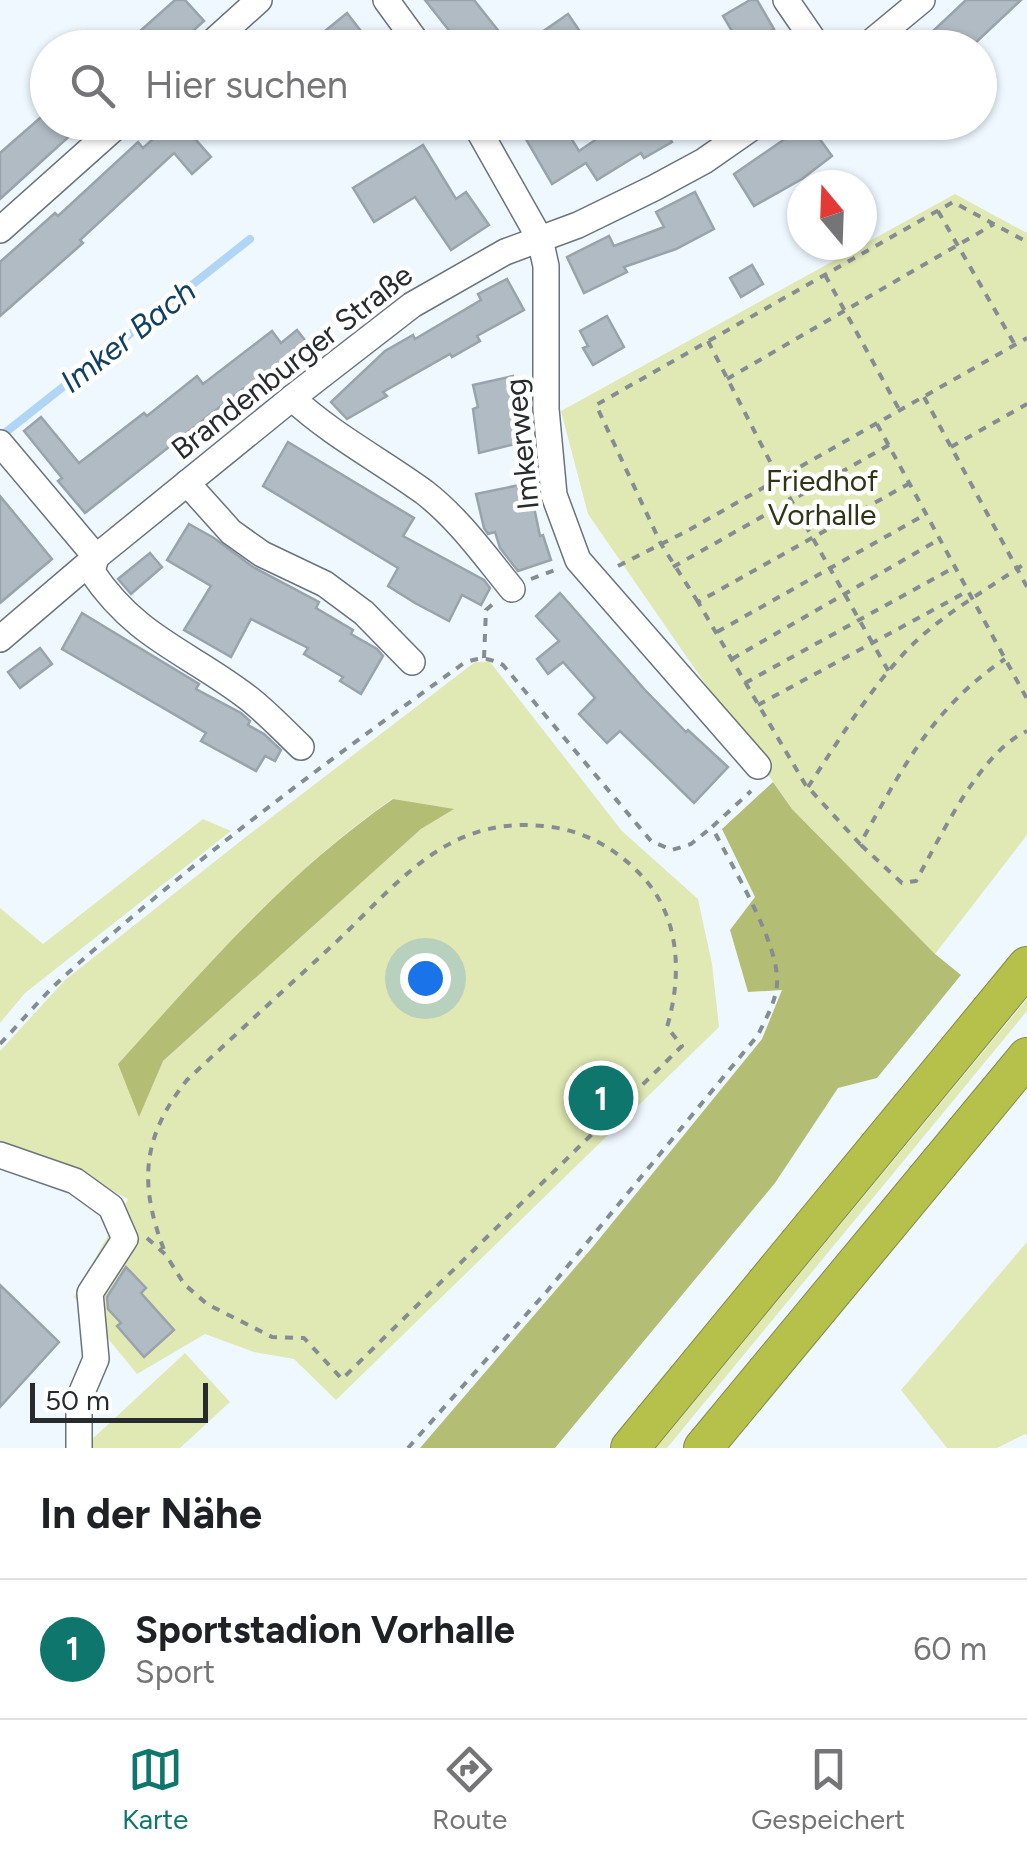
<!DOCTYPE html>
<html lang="de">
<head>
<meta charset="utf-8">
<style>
	body { margin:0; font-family:Figtree,sans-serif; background:#f6f6f6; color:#202124 }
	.compass { position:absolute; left:787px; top:170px; width:90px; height:90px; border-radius:50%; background:#fff; box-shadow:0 2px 8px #0004; rotate:341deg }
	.scale { position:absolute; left:30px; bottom:25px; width:178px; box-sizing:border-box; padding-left:10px; border:5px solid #272b2e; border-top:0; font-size:28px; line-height:35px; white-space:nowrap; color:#272b2e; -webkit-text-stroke:8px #fff; paint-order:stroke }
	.you { position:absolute; left:425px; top:978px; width:35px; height:35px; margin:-25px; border:8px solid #fff; border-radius:50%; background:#1a73e8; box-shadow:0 0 0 15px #1a73e833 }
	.badge { display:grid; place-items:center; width:65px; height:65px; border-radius:50%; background:#0f766e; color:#fff; font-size:32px; font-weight:700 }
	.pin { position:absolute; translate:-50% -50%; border:5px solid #fff; box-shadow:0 2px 10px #0006 }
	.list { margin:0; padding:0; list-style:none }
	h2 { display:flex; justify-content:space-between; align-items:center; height:130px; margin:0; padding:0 40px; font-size:42px }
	h2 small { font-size:32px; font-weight:400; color:#757577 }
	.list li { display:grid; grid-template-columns:65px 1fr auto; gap:30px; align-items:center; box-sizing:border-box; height:140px; padding:0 40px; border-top:2px solid #e0e0e0 }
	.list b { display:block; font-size:38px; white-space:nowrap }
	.list p { margin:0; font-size:32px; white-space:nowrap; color:#757577 }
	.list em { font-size:32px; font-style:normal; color:#757577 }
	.icon { flex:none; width:55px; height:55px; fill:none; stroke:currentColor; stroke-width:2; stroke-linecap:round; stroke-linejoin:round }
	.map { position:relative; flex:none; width:1027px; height:1448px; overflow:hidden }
	.search { position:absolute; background:#fff; box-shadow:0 2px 8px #0004; left:30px; right:30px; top:30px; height:110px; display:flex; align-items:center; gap:25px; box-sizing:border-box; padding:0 35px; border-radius:55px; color:#757577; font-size:38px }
	.sheet { height:270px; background:#fff }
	nav { display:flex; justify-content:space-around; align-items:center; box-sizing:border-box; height:140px; border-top:2px solid #e0e0e0; background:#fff; font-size:28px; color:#757577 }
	nav a { display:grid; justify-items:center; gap:5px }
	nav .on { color:#0f766e }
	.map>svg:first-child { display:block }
</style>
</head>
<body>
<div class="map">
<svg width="1027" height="1448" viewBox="0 0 1027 1448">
	<rect width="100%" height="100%" fill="#eff8ff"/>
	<g fill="#e0e8b4" fill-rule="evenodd">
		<polygon points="955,194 1027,233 1027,835 935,954 792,809 657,614 588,514 561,411"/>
		<path d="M475,662h15l132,169 76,68 14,65 7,63 -383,373 -42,-41 -40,-7 -49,-18 -68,40 -63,-77 54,-98 -49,-26 -79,-27v-95l65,-71 182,-144zM392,799l60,11 -31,19 -258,232 -45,3c86,-95 169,-192 274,-265z"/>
		<polygon points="203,819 231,831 25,993 0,1023 0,908 43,944"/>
		<polygon points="1027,999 1027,1011 667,1448 656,1448"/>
		<polygon points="1027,1242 1027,1436 1025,1434 997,1448 947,1448 901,1390"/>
		<polygon points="185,1353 230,1402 180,1448 93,1448 88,1443"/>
	</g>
	<g fill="#b3bd74">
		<polygon points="773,782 792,809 935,954 961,975 877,1078 838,1088 775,1183 555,1448 420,1448 591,1249 762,1039 782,990 748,992 730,930 755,897 722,829"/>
		<path d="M393,799l61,10 -33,20 -258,232 -24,56 -21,-53c86,-95 169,-192 275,-265z"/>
	</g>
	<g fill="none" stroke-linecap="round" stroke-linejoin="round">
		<polyline stroke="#b1d5f4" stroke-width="8" points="6,432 250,239"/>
	</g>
	<g fill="#b1bbc3" stroke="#99a3ab" stroke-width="2.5">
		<polygon points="175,0 185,0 204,21 174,48 121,48"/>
		<polygon points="425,0 474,0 512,48 463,48"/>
		<polygon points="750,0 757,0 774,29 742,48 723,16"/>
		<polygon points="966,0 1021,0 970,48 915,48"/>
		<polygon points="347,13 374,48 329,48 319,36"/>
		<polygon points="568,14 581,33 559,48 519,48"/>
		<polygon points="48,111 48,122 85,122 0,199 0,153"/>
		<polygon points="172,122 200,122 189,132 211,157 192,174 174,153 80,240 83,243 0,316 0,262 55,213 58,216 138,142 143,148"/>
		<polygon points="516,122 561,122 579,151 610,130 612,133 630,122 661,122 672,142 644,158 641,153 597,180 586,163 552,184"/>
		<polygon points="808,123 832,156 802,179 754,206 734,174"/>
		<polygon points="423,145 456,199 466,192 489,225 451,250 415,197 374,222 353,188"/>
		<polygon points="695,192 714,229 676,249 624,267 627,272 584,293 567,257 609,236 614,246 664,227 656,212"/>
		<polygon points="752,265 763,284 741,297 730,278"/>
		<polygon points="507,279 524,310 477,336 480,341 452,357 450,354 383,392 387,396 347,419 331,402 385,351 413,335 415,339 481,300 478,294"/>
		<polygon points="607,316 624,347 593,365 583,348 588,346 580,331"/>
		<polygon points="297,330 312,349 250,396 244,388 85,513 58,481 62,478 24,431 41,417 79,463 144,413 147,416 197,376 203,384 272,331 281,343"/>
		<polygon points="513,376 518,397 512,399 519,443 479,453 473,409 478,407 473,385"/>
		<polygon points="288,442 414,518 403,536 484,580 490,588 481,605 462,595 449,621 415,603 388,586 398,568 263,486"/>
		<polygon points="529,483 540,536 543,535 551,560 518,571 500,548 495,532 488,534 484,528 476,494"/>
		<polygon points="0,496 52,559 0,603"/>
		<polygon points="189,524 214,538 253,567 319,602 316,608 353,630 351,634 377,649 383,656 361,694 340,681 343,677 304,654 308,648 251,619 231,657 184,630 211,586 167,560"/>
		<polygon points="150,553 162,567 131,594 118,579"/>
		<polygon points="560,593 645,690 686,732 688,730 728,767 694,803 620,731 607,743 579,714 595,698 563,662 548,674 537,659 559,641 536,616"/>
		<polygon points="82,613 199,684 196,689 241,713 250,721 248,725 264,734 281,750 275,761 265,756 256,771 201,741 206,733 62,649"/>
		<polygon points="40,648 52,664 20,688 8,672"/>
		<polygon points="126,1267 146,1288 141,1293 174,1330 144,1357 117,1326 121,1323 108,1309 107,1297"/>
		<polygon points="0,1285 59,1342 0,1407"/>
	</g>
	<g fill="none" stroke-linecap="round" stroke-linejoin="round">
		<g stroke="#6a737b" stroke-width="28">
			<g id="minor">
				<polyline points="386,0 421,48"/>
				<polyline points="786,0 819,48"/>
				<polyline points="206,48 259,0"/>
				<polyline points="864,48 922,0"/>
				<polyline points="474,122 540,239 546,266 546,409 554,495 578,560 758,766"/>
				<polyline points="0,230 121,122"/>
				<path d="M292,398c40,37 88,62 132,94 34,26 61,64 88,97"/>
				<path d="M0,443l96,114 -4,15c44,65 92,78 151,122 21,15 39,35 58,53"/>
				<polyline points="187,483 231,532 262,554 325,584 364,613 412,662"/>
				<polyline points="0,639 96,557 292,398 412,305 505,252 578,225 654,188 704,161 760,122"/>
				<polyline points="0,1155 75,1181 111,1207 125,1239 90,1293 96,1359 79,1399 79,1448"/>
			</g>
		</g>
		<g stroke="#838c41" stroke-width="40">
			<g id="highway">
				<polyline points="630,1448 1027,966"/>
				<polyline points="703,1448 1027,1057"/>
			</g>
		</g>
		<g stroke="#868d92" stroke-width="4" stroke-dasharray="8 8" stroke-linecap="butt">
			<polyline points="938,211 1015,345"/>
			<polyline points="825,275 900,411"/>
			<polyline points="708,341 779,479 889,672"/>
			<polyline points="727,379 994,224"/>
			<polyline points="924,397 1027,587"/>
			<polyline points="877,424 1027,699"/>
			<polyline points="951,447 1027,404"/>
			<path d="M910,483l-212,119 107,182 55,60c42,-75 72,-136 145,-185"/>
			<polyline points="618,566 687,531 1027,338"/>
			<polyline points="673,567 889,445"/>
			<polyline points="531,579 555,570"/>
			<polyline points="698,602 661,544 596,405 953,202 1027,242"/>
			<polyline points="717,632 926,514"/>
			<polyline points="484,658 486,610 494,603"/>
			<polyline points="732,659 940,539"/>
			<polyline points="745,683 955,567"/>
			<polyline points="758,705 968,591"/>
			<path d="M808,787c31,-47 61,-97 100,-138 34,-35 79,-59 119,-87"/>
			<path d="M861,845l41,38 14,-2c25,-45 64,-129 111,-150"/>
			<path d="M0,1044c23,-24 44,-50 69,-72 123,-111 260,-212 395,-309 15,-6 24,-6 39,2l148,176 21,9 19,-6 21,-17"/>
			<path d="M147,1238l19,17 18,29 23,20 65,33 32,1 38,41 340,-333 -15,-19c16,-54 13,-115 -30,-156 -26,-26 -58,-42 -94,-45 -98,-10 -146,59 -210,119 -49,45 -98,90 -146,135 -47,59 -48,107 -21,175"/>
			<path d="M408,1448l140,-158 210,-255c7,-15 18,-33 19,-51 3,-40 -46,-119 -65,-157l39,-36"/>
		</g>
		<use href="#minor" stroke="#fff" stroke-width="25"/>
		<use href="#highway" stroke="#b5c14b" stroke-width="38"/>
	</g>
	<g text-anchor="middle" stroke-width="9" stroke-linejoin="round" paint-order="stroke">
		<g font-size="30" fill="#272b2e" stroke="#fff">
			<text transform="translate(292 362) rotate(-38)" y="10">Brandenburger Straße</text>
			<text transform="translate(522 444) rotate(-96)" y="10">Imkerweg</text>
		</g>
		<g font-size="30" fill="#313515" stroke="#fff">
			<text x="822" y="491">Friedhof<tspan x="822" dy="34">Vorhalle</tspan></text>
		</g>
		<g font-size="32" font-style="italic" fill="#114061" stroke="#fff">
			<text transform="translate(128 336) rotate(-38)" y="11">Imker Bach</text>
		</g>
	</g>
</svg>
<svg class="compass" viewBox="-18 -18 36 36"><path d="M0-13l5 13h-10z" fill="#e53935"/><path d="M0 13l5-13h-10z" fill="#757577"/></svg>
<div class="scale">50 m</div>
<div class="you"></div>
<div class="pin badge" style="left:601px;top:1098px">1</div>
<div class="search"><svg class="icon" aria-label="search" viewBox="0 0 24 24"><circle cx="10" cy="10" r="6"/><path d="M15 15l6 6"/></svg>Hier suchen</div>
</div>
<section class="sheet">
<h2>In der Nähe<small></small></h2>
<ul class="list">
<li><span class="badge">1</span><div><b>Sportstadion Vorhalle</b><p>Sport</p></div><em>60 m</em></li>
</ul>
</section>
<nav>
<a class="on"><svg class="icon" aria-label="map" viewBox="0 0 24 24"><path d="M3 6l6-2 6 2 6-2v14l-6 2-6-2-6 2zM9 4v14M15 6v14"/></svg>Karte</a>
<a><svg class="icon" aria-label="directions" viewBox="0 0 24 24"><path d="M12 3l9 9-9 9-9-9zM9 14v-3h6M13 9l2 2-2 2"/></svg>Route</a>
<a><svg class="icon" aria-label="saved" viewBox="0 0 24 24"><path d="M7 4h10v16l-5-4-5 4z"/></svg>Gespeichert</a>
</nav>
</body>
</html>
